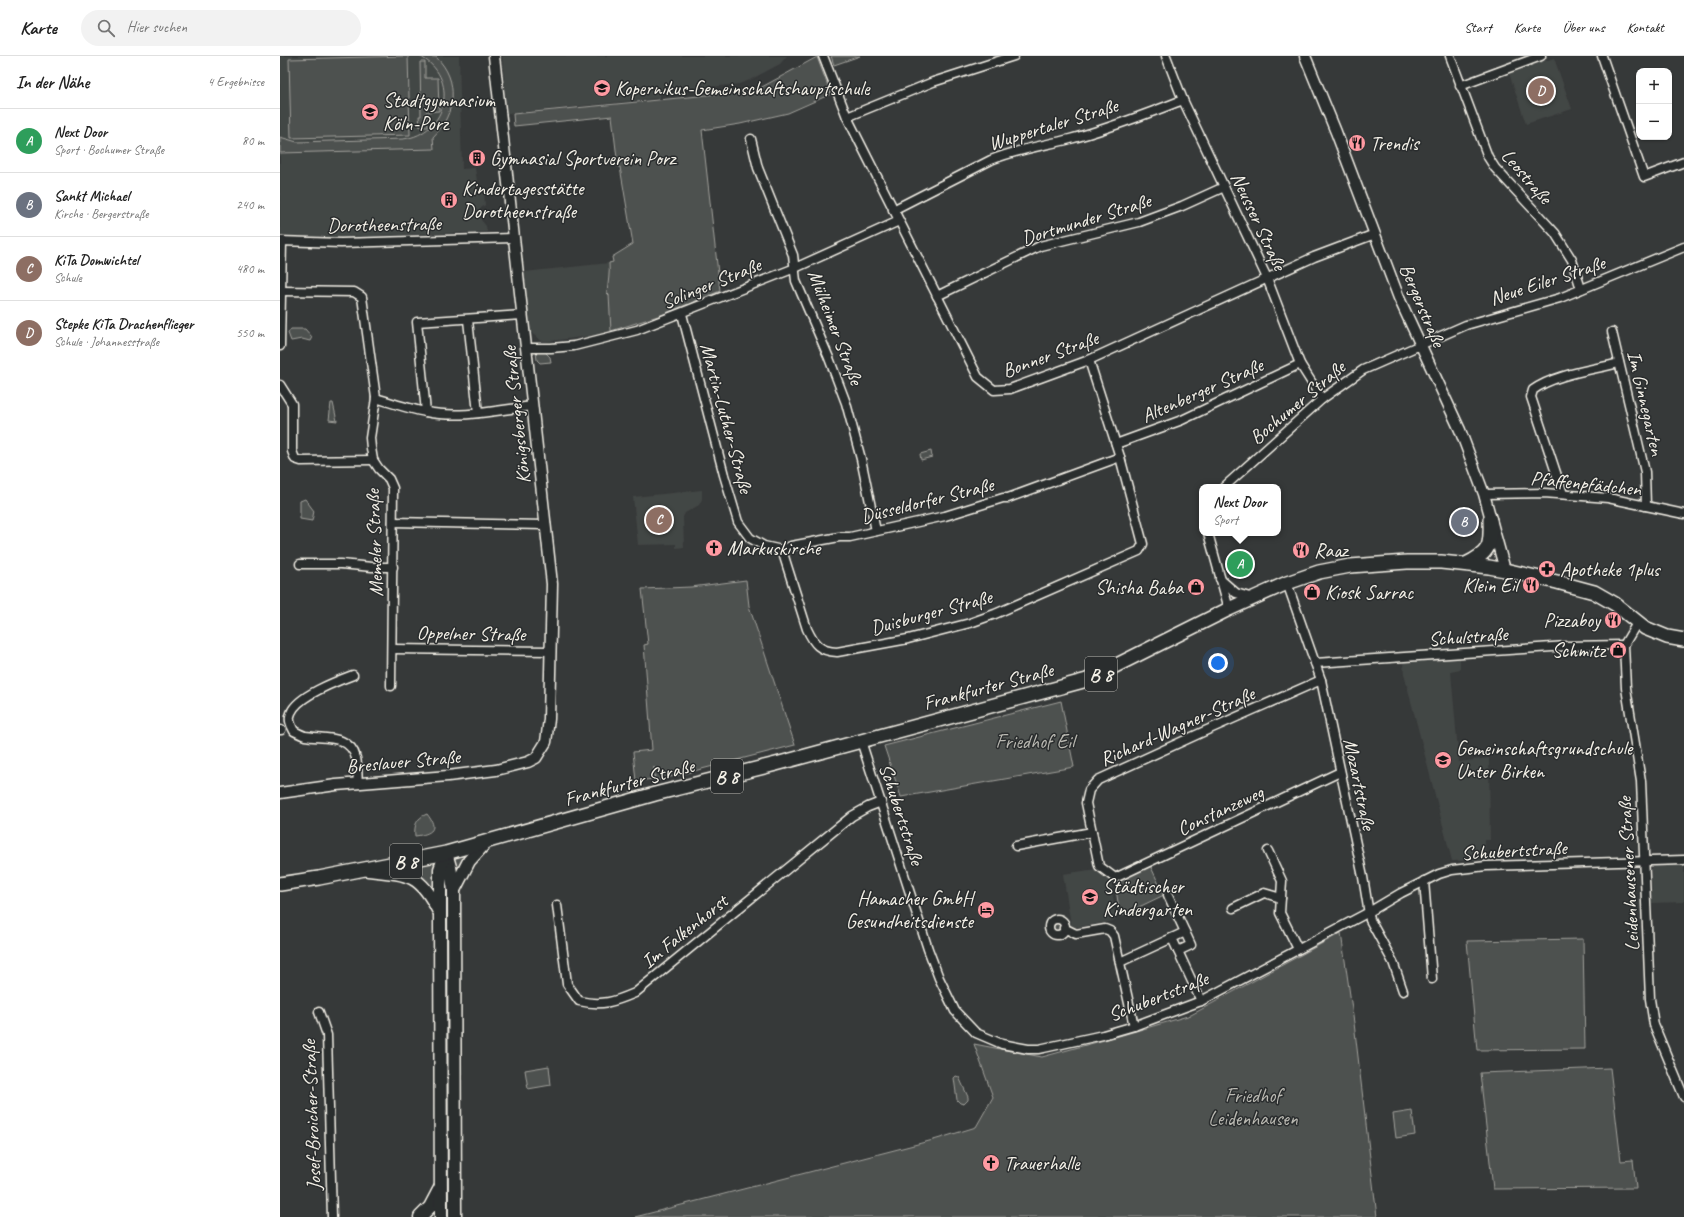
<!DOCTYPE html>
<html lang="de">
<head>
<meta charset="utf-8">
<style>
	body { margin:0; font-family:Caveat,sans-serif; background:#f2f2f2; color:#222 }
	.controls { position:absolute; right:12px; top:12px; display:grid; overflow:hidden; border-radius:8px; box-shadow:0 1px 3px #0004 }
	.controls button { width:36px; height:36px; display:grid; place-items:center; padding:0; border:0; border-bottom:1px solid #e0e0e0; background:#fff; color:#222; font:20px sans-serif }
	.you { position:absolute; left:938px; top:607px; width:14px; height:14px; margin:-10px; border:3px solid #fff; border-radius:50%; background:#1a73e8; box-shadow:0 0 0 6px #1a73e833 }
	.badge { display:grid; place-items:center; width:26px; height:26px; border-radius:50%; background:#ea580c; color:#fff; font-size:13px; font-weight:700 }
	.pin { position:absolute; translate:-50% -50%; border:2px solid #fff; box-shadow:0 1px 4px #0006 }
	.popup { position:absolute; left:919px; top:428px; width:82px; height:52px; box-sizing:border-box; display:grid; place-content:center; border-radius:8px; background:#fff; filter:drop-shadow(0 1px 3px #0005); font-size:13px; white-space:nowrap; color:#767676 }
	.popup b { font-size:15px; color:#222 }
	.popup::after { content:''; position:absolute; left:50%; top:100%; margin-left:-8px; border:8px solid transparent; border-top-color:#fff }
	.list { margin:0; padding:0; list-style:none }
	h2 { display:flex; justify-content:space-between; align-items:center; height:52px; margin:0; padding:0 16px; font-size:17px }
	h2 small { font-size:13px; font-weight:400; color:#767676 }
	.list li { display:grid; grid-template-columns:26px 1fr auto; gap:12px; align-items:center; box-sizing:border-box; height:64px; padding:0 16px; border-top:1px solid #e0e0e0 }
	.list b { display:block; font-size:15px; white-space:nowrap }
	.list p { margin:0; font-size:13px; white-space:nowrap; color:#767676 }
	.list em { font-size:13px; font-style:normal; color:#767676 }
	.icon { flex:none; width:22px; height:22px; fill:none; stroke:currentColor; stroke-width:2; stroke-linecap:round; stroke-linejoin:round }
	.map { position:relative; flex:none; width:1404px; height:1161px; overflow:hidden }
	header { display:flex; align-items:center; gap:24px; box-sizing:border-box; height:56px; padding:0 20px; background:#fff; border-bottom:1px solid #e0e0e0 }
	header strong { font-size:19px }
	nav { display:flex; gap:22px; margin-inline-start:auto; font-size:14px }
	.search { width:280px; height:36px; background:#f2f2f2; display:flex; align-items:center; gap:10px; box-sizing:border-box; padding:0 14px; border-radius:22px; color:#767676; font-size:15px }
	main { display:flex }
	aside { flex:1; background:#fff }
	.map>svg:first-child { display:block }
</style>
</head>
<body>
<header>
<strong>Karte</strong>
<div class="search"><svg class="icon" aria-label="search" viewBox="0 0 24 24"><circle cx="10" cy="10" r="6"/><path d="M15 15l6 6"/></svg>Hier suchen</div>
<nav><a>Start</a><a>Karte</a><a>Über uns</a><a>Kontakt</a></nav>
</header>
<main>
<aside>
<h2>In der Nähe<small>4 Ergebnisse</small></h2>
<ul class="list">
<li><span class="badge" style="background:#2e9e5b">A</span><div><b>Next Door</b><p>Sport · Bochumer Straße</p></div><em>80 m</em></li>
<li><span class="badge" style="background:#6b7280">B</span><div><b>Sankt Michael</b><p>Kirche · Bergerstraße</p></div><em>240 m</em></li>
<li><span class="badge" style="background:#8d6e63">C</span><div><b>KiTa Domwichtel</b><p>Schule</p></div><em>480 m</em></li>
<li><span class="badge" style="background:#8d6e63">D</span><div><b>Stepke KiTa Drachenflieger</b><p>Schule · Johannesstraße</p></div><em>550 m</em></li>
</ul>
</aside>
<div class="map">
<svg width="1404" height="1161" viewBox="0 0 1404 1161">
	<rect width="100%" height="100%" fill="#363939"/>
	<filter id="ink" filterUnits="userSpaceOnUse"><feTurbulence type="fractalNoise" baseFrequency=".025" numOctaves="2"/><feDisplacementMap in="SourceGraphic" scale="8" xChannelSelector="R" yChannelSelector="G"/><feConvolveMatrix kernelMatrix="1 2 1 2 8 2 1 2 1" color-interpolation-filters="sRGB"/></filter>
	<g filter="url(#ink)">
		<g fill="#434645">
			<polygon points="0,0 179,0 182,113 195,112 198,131 204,133 205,149 200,153 201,164 206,170 207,176 40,182 0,179"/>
			<polygon points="222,0 507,0 500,8 470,24 459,28 380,36 380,42 227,58"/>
			<polygon points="1274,2 1292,53 1246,68 1229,17"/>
			<polygon points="329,207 330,219 329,219 328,225 327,237 329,238 331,275 310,280 263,286 250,276 244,216"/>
			<polygon points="422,434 422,443 419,449 405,457 403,461 404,491 396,492 396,488 358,489 353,441"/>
			<polygon points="1180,602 1180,614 1171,616 1179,706 1209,702 1210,784 1205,784 1205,804 1172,805 1124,618 1123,606"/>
			<polygon points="1404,808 1404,846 1372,847 1371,813 1376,809"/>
			<polygon points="816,813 831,823 836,863 833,865 794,872 791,869 783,818"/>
		</g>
		<g fill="#4e514f" stroke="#a1a19c">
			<polygon points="128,0 130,79 11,82 9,3"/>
			<path d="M139,0l17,1c24,23 20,57 -3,80l1,12 -154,4v-16l17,5 106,-3c45,-5 57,-63 16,-83z"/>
			<polygon points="551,0 580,0 554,9"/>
			<path d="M537,1l14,37 -43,19 -48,11 -38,6 18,161 -59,24 -50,16 -2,-36 -2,-2c1,-11 3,-19 2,-30l4,-1 -1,-5 21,-13 -13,-77h-2l-6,-51 -98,10 -1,-12 186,-18 61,-8z"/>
			<polygon points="140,6 145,6 145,22 158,22 159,55 146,56 148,71 140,71 139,60 141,60"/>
			<polygon points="11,273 25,273 32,281 30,285 22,283 11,285 8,277"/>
			<polygon points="260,295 264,295 270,301 271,306 260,307 257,304 256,296"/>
			<polygon points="51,347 53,347 57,365 49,364"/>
			<polygon points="651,395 652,401 641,404 640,398"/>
			<polygon points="25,443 34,455 32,465 20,463 20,445"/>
			<polygon points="466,524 469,550 515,689 375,725 374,711 374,723 356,725 353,696 372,694 364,589 368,588 362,533 411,531"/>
			<polygon points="781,645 794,711 621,741 604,690"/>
			<path d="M147,758c12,15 5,20 -12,22 -1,-10 1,-18 12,-22z"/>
			<polygon points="185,799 187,799 175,823 174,802"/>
			<polygon points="158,805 156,838 121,814"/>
			<polygon points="870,809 884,839 840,860 835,826"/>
			<polygon points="164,812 167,813 169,1150 166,1150"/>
			<circle cx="776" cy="871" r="4.5"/>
			<polygon points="1061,877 1074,967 1097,1161 355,1161 657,1083 696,1071 713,1041 694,988 762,1001 839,980 911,959"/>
			<polygon points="1303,883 1305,993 1197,994 1187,885"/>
			<polygon points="269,1010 271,1029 248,1033 245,1014"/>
			<polygon points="1330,1012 1341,1105 1353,1104 1356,1132 1213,1133 1200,1017"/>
			<polygon points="676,1020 679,1021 688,1041 688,1044 684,1048 680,1047 677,1044 674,1022"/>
			<polygon points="1132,1055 1135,1079 1116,1082 1113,1058"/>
		</g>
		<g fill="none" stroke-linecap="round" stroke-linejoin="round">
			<g stroke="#f4f1e8" stroke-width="11">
				<g id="minor">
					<polyline points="543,0 567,61 698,321 714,334 730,333 809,304 1034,201 1095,178"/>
					<polyline points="886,0 903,44 987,222 1020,308 1042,343"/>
					<polyline points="1170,0 1208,101 1215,112 1275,177 1292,204 1301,233"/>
					<polyline points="1322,0 1364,121 1404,106"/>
					<polyline points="1180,30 1261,0"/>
					<polyline points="567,61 653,26 734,0"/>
					<polyline points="471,83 478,112 513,199 516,225 549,302 566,347 581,403 596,475"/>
					<path d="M613,154l98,-50c27,-11 51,-14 79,-21 39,-10 76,-25 113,-39"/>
					<polyline points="0,185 61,187 233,182"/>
					<polyline points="1,235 74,236 82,241 96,342 90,382 91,392 93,404 99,413 109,423 113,432 111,630"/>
					<polyline points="657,240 760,190 859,166 902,150 944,131"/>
					<polyline points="402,258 444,419 458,466 470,482 484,490 502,494 511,490 559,481 570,481 665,460 723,442 728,442 840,401"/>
					<polyline points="188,264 198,357"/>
					<polyline points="1332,276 1365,416 1366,450"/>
					<polyline points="0,290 2,185"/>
					<polyline points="247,292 271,292 294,290 357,274 515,212 619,165"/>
					<polyline points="0,329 12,348 12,395 15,403 21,405 93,404"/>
					<path d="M96,342c16,5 33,11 50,14 35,7 72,-2 107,-6"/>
					<polyline points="146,356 137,266 243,259"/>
					<polyline points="836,388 902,364 1020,308"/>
					<polyline points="944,431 1042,343 1083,314 1186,269 1280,242 1404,191"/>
					<polyline points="1204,438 1264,437 1328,442 1404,458"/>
					<path d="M1283,438l-30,-91 -2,-6 2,-7c22,-16 60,-20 86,-27"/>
					<polyline points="113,466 265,469"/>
					<polyline points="928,477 949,553"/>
					<path d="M502,494l25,79c7,15 12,22 30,23l71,-13 62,-16 25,-9 144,-63 4,-7 -23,-87 -31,-97"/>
					<polyline points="20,508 61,508 92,511 113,511"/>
					<polyline points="940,523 956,537 973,542"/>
					<polyline points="1007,527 1041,624 1083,821 1090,864 1113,906 1123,935"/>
					<polyline points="1357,567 1344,589 1346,632 1361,725 1370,943 1374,969 1404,1041"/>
					<polyline points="112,593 271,595"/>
					<polyline points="1035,607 1287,590 1344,589"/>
					<path d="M73,619c-16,6 -56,21 -62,38 -3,7 0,12 3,18 4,2 8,4 11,5 19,3 45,-2 51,22 2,8 1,17 2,25"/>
					<polyline points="1041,624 925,675 818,724 809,734 806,747 819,810 835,822 1060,716"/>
					<polyline points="0,674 1,674"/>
					<polyline points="581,685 648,893 659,922 675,955 696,977 722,988 748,993 759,993 823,979 854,970 921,945 1089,856 1121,837 1159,818 1172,814 1206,810 1404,804"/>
					<polyline points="736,790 812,776"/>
					<polyline points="988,795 1002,825 1000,857 1018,893"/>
					<polyline points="1144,825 1152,923"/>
					<polyline points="888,839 905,876 892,882 921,945"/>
					<path d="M277,849l10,79 12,17c23,5 35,1 56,-8l217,-177 16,-9 13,-5"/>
					<polyline points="953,852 984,837 1001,842"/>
					<circle cx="777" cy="871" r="8"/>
					<polyline points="784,872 796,878 825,873 830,875 834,880 854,970"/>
					<polyline points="898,895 911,889 905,876"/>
					<polyline points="840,906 892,882"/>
					<polyline points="39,956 47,979 52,1161"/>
				</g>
			</g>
			<g stroke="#f4f1e8" stroke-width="13">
				<g id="tertiary">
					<polyline points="1025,0 1056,76 1119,242 1180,374 1204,438 1225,514"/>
					<polyline points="0,737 56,729 168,720 216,714 248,706 256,702 266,686 269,663 272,528 214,0"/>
				</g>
			</g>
			<g stroke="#f4f1e8" stroke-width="15">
				<g id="secondary">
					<polyline points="166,797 170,811 174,834 175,1161"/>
					<path d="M88,814c39,4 52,3 70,40"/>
					<polyline points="174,834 189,805 206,786"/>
					<polyline points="140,1161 150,1151 160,1132"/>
					<polyline points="161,1161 160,857 160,813 166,797"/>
				</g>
			</g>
			<g stroke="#f4f1e8" stroke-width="16">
				<g id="primary">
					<path d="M1186,508c24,-12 25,-17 24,-44"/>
					<polyline points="0,828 39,822 166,797 375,738 496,708 807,624 949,553 1007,527 1039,516 1070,510 1127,506 1161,506 1209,511 1225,514 1277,526 1314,536 1335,548 1365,572 1387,581 1404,584"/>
				</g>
			</g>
			<use href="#minor" stroke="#2a2d2e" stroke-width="8"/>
			<use href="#tertiary" stroke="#2a2d2e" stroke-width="10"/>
			<use href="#secondary" stroke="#2a2d2e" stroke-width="12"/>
			<use href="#primary" stroke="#2a2d2e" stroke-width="13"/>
		</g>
	</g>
	<defs>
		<g id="school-disc" transform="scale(0.9)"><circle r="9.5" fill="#ff9aa2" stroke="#2a2d2e"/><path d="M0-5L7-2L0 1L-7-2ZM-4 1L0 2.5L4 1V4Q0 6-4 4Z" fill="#111"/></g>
		<g id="restaurant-disc" transform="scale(0.9)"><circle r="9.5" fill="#ff9aa2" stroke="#2a2d2e"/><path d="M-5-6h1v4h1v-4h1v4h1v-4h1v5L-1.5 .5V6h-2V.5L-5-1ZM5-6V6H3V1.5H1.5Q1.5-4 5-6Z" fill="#111"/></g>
		<g id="building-disc" transform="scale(0.9)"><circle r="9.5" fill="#ff9aa2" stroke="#2a2d2e"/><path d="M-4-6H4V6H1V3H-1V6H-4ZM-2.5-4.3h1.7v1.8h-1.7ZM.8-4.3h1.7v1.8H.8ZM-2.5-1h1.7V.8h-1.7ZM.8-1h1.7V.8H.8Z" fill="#111"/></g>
		<g id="church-disc" transform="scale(0.9)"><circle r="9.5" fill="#ff9aa2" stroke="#2a2d2e"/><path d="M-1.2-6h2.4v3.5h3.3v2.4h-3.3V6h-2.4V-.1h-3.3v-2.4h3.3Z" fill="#111"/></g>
		<g id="pharmacy-disc" transform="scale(0.9)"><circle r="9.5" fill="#ff9aa2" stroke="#2a2d2e"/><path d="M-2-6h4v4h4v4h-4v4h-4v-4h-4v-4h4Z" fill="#111"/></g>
		<g id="shop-disc" transform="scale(0.9)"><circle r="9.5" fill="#ff9aa2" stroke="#2a2d2e"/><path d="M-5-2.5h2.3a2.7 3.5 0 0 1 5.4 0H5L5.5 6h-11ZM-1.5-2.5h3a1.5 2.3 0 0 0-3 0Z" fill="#111"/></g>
		<g id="hotel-disc" transform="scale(0.9)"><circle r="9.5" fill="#ff9aa2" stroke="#2a2d2e"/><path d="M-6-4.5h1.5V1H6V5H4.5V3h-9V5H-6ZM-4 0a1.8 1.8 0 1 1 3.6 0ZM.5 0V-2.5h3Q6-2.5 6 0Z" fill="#111"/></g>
	</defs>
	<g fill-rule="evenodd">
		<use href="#school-disc" x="322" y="32"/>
		<use href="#school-disc" x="90" y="56"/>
		<use href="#restaurant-disc" x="1077" y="87"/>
		<use href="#building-disc" x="197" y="102"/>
		<use href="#building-disc" x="169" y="144"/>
		<use href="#church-disc" x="434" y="492"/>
		<use href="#restaurant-disc" x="1021" y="494"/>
		<use href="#pharmacy-disc" x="1267" y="513"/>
		<use href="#restaurant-disc" x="1251" y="529"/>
		<use href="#shop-disc" x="916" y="531"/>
		<use href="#shop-disc" x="1032" y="536"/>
		<use href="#restaurant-disc" x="1333" y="564"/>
		<use href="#shop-disc" x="1338" y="594"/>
		<use href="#school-disc" x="1163" y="704"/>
		<use href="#school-disc" x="810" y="841"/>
		<use href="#hotel-disc" x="706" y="854"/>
		<use href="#church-disc" x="711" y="1107"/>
	</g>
	<g text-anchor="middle" stroke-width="3" stroke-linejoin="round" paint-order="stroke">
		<g fill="#2a2d2e" stroke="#b7b6b0" stroke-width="1">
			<rect x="805" y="601" width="32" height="34" rx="3"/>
			<rect x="431" y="703" width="32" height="34" rx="3"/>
			<rect x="110" y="788" width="32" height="34" rx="3"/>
		</g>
		<g font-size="19" font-weight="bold" fill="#f4f1e8">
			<text x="821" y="625">B 8</text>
			<text x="447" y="727">B 8</text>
			<text x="126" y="812">B 8</text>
		</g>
		<g font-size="20" fill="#f4f1e8" stroke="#2a2d2e" text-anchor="start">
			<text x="335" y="39">Kopernikus-Gemeinschaftshauptschule</text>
			<text x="103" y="51">Stadtgymnasium<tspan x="103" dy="23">Köln-Porz</tspan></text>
			<text x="1090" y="94">Trendis</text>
			<text x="210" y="109">Gymnasial Sportverein Porz</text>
			<text x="182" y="139">Kindertagesstätte<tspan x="182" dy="23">Dorotheenstraße</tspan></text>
			<text x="447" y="499">Markuskirche</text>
			<text x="1034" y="501">Raaz</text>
			<text x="1280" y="520">Apotheke 1plus</text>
			<text x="1238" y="536" text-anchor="end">Klein Eil</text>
			<text x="903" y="538" text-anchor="end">Shisha Baba</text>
			<text x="1045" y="543">Kiosk Sarrac</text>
			<text x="1320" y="571" text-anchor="end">Pizzaboy</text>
			<text x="1325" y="601" text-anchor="end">Schmitz</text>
			<text x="1176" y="699">Gemeinschaftsgrundschule<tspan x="1176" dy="23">Unter Birken</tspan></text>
			<text x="823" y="837">Städtischer<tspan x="823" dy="23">Kindergarten</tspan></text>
			<text x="693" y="849" text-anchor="end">Hamacher GmbH<tspan x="693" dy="23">Gesundheitsdienste</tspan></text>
			<text x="724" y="1114">Trauerhalle</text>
		</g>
		<g font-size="20" fill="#f4f1e8" stroke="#2a2d2e">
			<text transform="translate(773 68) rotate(-17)" y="7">Wuppertaler Straße</text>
			<text transform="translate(1247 120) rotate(49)" y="7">Leostraße</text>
			<text transform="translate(806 163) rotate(-17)" y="7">Dortmunder Straße</text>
			<text transform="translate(979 165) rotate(65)" y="7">Neusser Straße</text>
			<text transform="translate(104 168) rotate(-1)" y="7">Dorotheenstraße</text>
			<text transform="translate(1267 224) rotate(-18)" y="7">Neue Eiler Straße</text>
			<text transform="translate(431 227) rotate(-22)" y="7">Solinger Straße</text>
			<text transform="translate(1143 249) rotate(67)" y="7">Bergerstraße</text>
			<text transform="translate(556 271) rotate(69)" y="7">Mülheimer Straße</text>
			<text transform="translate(770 298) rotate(-20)" y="7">Bonner Straße</text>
			<text transform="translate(922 334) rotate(-24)" y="7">Altenberger Straße</text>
			<text transform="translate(1017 346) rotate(-40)" y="7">Bochumer Straße</text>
			<text transform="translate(1366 347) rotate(77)" y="7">Im Ginnegarten</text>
			<text transform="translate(236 359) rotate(-96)" y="7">Königsberger Straße</text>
			<text transform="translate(447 362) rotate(75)" y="7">Martin-Luther-Straße</text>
			<text transform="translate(1306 427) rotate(6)" y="7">Pfaffenpfädchen</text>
			<text transform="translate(647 444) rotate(-14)" y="7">Düsseldorfer Straße</text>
			<text transform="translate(94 487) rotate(-92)" y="7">Memeler Straße</text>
			<text transform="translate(651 556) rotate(-15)" y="7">Duisburger Straße</text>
			<text transform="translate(191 577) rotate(1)" y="7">Oppelner Straße</text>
			<text transform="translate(1188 580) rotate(-4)" y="7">Schulstraße</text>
			<text transform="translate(708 630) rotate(-15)" y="7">Frankfurter Straße</text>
			<text transform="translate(897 670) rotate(-24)" y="7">Richard-Wagner-Straße</text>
			<text transform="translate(123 705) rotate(-5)" y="7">Breslauer Straße</text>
			<text transform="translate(349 726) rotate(-15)" y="7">Frankfurter Straße</text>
			<text transform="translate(1080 728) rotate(78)" y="7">Mozartstraße</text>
			<text transform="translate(940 754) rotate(-25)" y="7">Constanzeweg</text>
			<text transform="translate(622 758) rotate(72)" y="7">Schubertstraße</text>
			<text transform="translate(1234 794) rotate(-3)" y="7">Schubertstraße</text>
			<text transform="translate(1348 818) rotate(-93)" y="7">Leidenhausener Straße</text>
			<text transform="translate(404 875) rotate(-39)" y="7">Im Falkenhorst</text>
			<text transform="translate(878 940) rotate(-21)" y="7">Schubertstraße</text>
			<text transform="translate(31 1059) rotate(-92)" y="7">Josef-Broicher-Straße</text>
		</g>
		<g font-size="20" fill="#bab9b2" stroke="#2a2d2e">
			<text x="755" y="692">Friedhof Eil</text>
			<text x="973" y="1046">Friedhof<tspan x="973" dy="23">Leidenhausen</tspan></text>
		</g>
	</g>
</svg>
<div class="controls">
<button>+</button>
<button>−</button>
</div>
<div class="you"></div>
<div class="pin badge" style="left:960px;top:508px;background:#2e9e5b">A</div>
<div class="popup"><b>Next Door</b>Sport</div>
<div class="pin badge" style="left:1184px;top:466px;background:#6b7280">B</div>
<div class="pin badge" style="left:379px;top:464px;background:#8d6e63">C</div>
<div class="pin badge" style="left:1261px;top:35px;background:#8d6e63">D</div>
</div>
</main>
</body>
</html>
